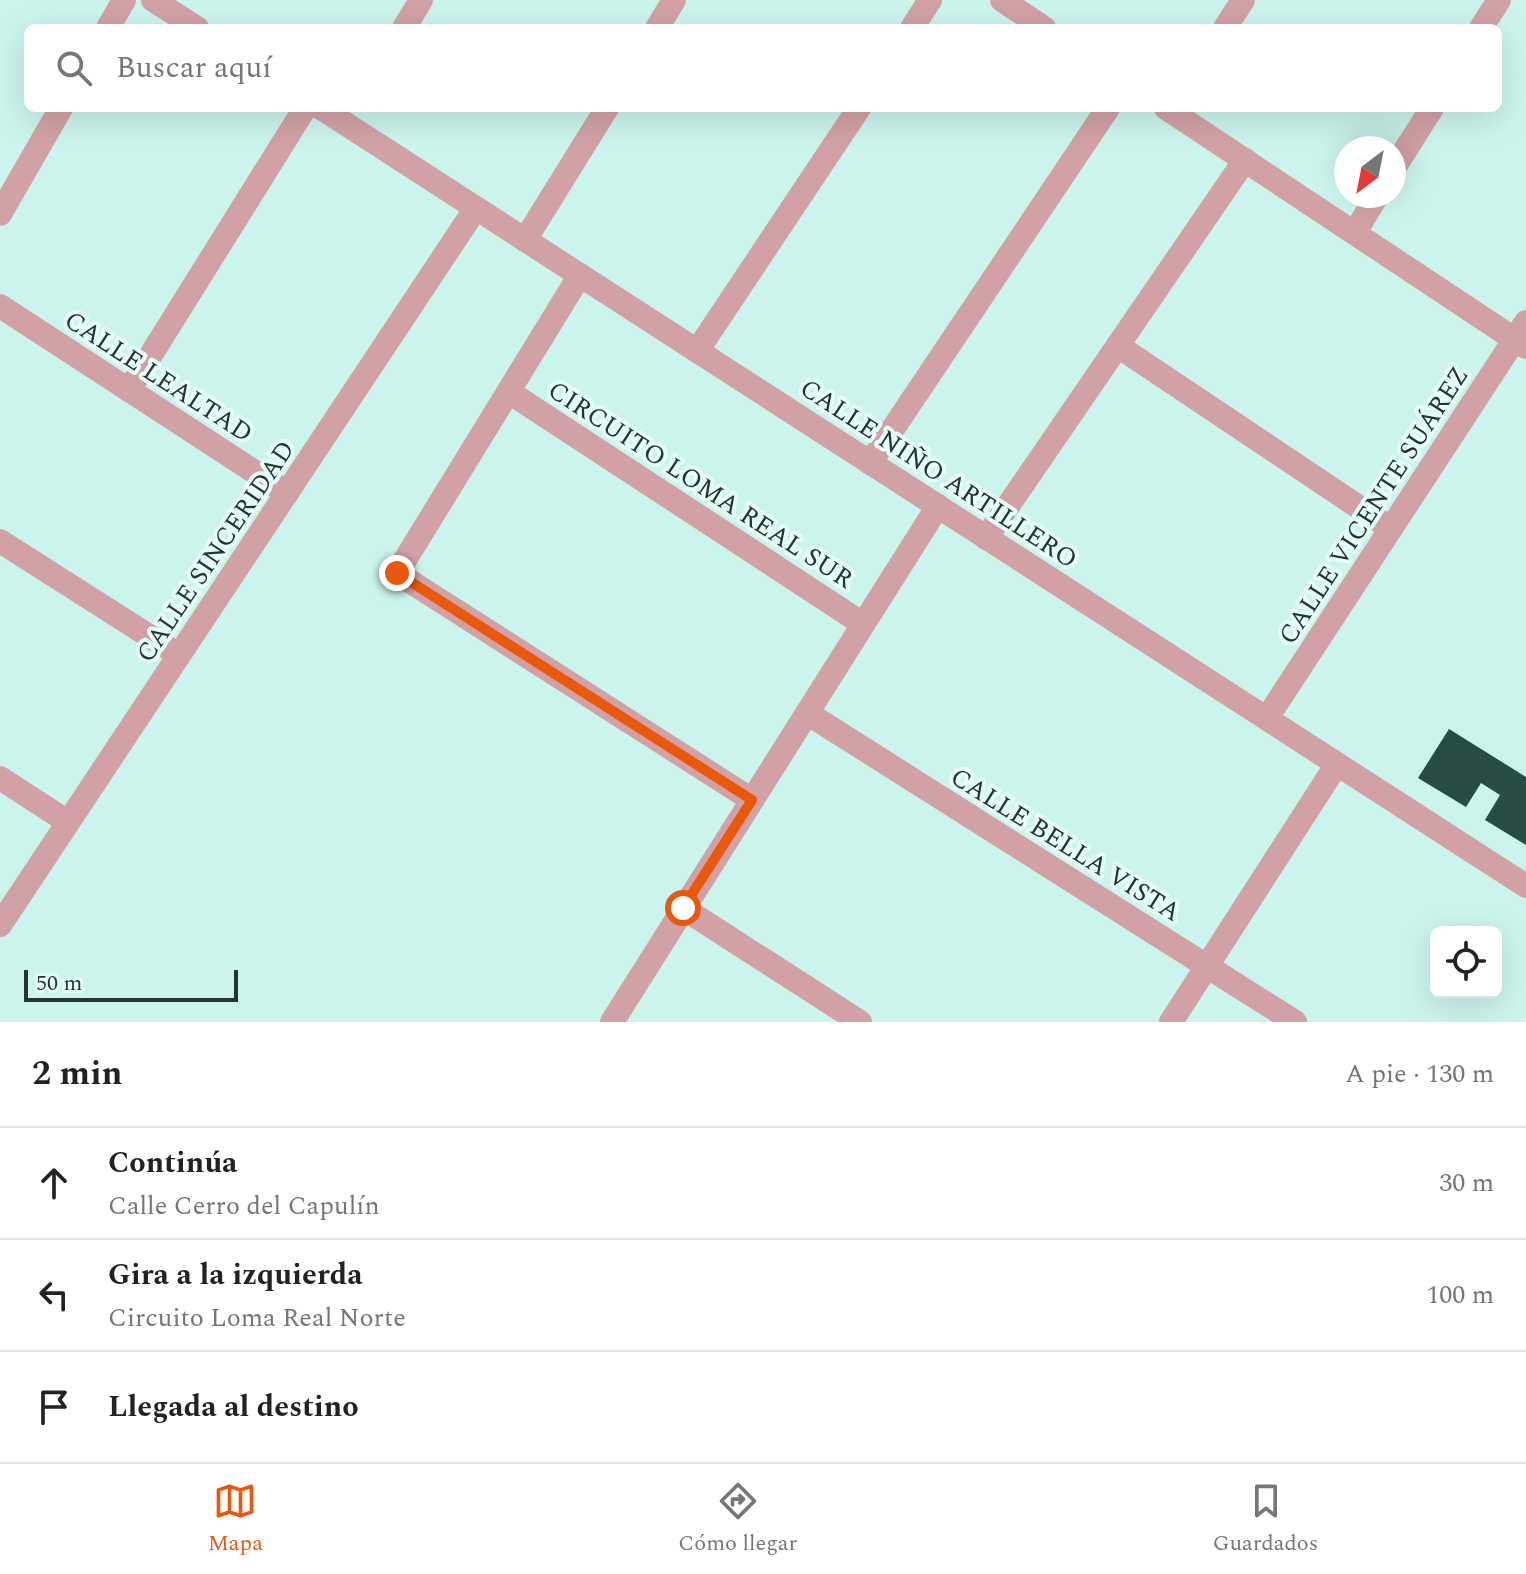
<!DOCTYPE html>
<html lang="es">
<head>
<meta charset="utf-8">
<style>
	body { margin:0; font-family:Spectral,serif; background:#f2f2f2; color:#222 }
	.controls { position:absolute; right:24px; bottom:24px; display:grid; overflow:hidden; border-radius:12px; box-shadow:0 8px 32px #0002 }
	.controls button { width:72px; height:72px; display:grid; place-items:center; padding:0; border:0; border-bottom:2px solid #e0e0e0; background:#fff; color:#222; font:40px sans-serif }
	.compass { position:absolute; left:1334px; top:136px; width:72px; height:72px; border-radius:50%; background:#fff; box-shadow:0 8px 32px #0002; rotate:212deg }
	.scale { position:absolute; left:24px; bottom:20px; width:214px; box-sizing:border-box; padding-left:8px; border:4px solid #243431; border-top:0; font-size:22px; line-height:28px; white-space:nowrap; color:#243431; -webkit-text-stroke:6px #e5fdf8; paint-order:stroke }
	.stop { position:absolute; width:24px; height:24px; margin:-18px; border:6px solid #ea580c; border-radius:50%; background:#fff }
	.stop.end { background:#ea580c; border-color:#fff; box-shadow:0 2px 8px #0008 }
	.list { margin:0; padding:0; list-style:none }
	h2 { display:flex; justify-content:space-between; align-items:center; height:104px; margin:0; padding:0 32px; font-size:34px }
	h2 small { font-size:26px; font-weight:400; color:#767676 }
	.list li { display:grid; grid-template-columns:52px 1fr auto; gap:24px; align-items:center; box-sizing:border-box; height:112px; padding:0 32px; border-top:2px solid #e0e0e0 }
	.list b { display:block; font-size:30px; white-space:nowrap }
	.list p { margin:0; font-size:26px; white-space:nowrap; color:#767676 }
	.list em { font-size:26px; font-style:normal; color:#767676 }
	.icon { flex:none; width:44px; height:44px; fill:none; stroke:currentColor; stroke-width:2; stroke-linecap:round; stroke-linejoin:round }
	.map { position:relative; flex:none; width:1526px; height:1022px; overflow:hidden }
	.search { position:absolute; background:#fff; box-shadow:0 8px 32px #0002; left:24px; right:24px; top:24px; height:88px; display:flex; align-items:center; gap:20px; box-sizing:border-box; padding:0 28px; border-radius:12px; color:#767676; font-size:30px }
	.sheet { height:440px; background:#fff }
	nav { display:flex; justify-content:space-around; align-items:center; box-sizing:border-box; height:112px; border-top:2px solid #e0e0e0; background:#fff; font-size:22px; color:#767676 }
	nav a { display:grid; justify-items:center; gap:4px }
	nav .on { color:#ea580c }
	.map>svg:first-child { display:block }
</style>
</head>
<body>
<div class="map">
<svg width="1526" height="1022" viewBox="0 0 1526 1022">
	<rect width="100%" height="100%" fill="#cbf4ec"/>
	<polygon fill="#274b45" points="1449,729 1526,777 1526,845 1485,820 1500,795 1481,783 1466,807 1418,778"/>
	<g fill="none" stroke-linecap="round" stroke-linejoin="round">
		<g stroke="#d1a1a5" stroke-width="24">
			<polyline points="153,0 197,28"/>
			<polyline points="1002,0 1044,28"/>
			<polyline points="108,28 124,0"/>
			<polyline points="404,28 421,0"/>
			<polyline points="657,28 674,0"/>
			<polyline points="912,28 930,0"/>
			<polyline points="1225,28 1243,0"/>
			<polyline points="1481,28 1499,0"/>
			<polyline points="321,108 1526,886"/>
			<polyline points="1166,108 1526,347"/>
			<polyline points="1394,168 1432,108"/>
			<polyline points="0,214 61,108"/>
			<polyline points="1355,232 1377,196"/>
			<polyline points="525,240 607,108"/>
			<polyline points="580,275 397,573 752,800"/>
			<polyline points="0,306 287,493"/>
			<polyline points="1118,346 1390,528"/>
			<polyline points="697,351 859,108"/>
			<polyline points="129,390 305,108"/>
			<polyline points="509,392 863,624"/>
			<polyline points="870,463 1108,108"/>
			<polyline points="986,538 1245,160"/>
			<polyline points="0,541 179,655"/>
			<polyline points="807,713 1295,1022"/>
			<polyline points="1267,718 1526,322"/>
			<polyline points="0,778 68,822"/>
			<polyline points="683,908 860,1022"/>
			<polyline points="0,925 476,208"/>
			<polyline points="612,1022 938,506"/>
			<polyline points="1171,1022 1337,764"/>
		</g>
	</g>
	<g fill="none" stroke-linecap="round" stroke-linejoin="round">
		<polyline stroke="#ea580c" stroke-width="10" points="397,573 752,800 683,908"/>
	</g>
	<g text-anchor="middle" stroke-width="8" stroke-linejoin="round" paint-order="stroke">
		<g font-size="26" fill="#243431" stroke="#e5fdf8">
			<text transform="translate(159 376) rotate(33)" y="9">CALLE LEALTAD</text>
			<text transform="translate(939 473) rotate(33)" y="9">CALLE NIÑO ARTILLERO</text>
			<text transform="translate(701 484) rotate(33)" y="9">CIRCUITO LOMA REAL SUR</text>
			<text transform="translate(1373 505) rotate(-57)" y="9">CALLE VICENTE SUÁREZ</text>
			<text transform="translate(215 551) rotate(-56)" y="9">CALLE SINCERIDAD</text>
			<text transform="translate(1066 844) rotate(32)" y="9">CALLE BELLA VISTA</text>
		</g>
	</g>
</svg>
<div class="controls">
<button><svg class="icon" aria-label="locate" viewBox="0 0 24 24"><circle cx="12" cy="12" r="6"/><path d="M12 2v4M12 18v4M2 12h4M18 12h4"/></svg></button>
</div>
<svg class="compass" viewBox="-18 -18 36 36"><path d="M0-13l5 13h-10z" fill="#e53935"/><path d="M0 13l5-13h-10z" fill="#767676"/></svg>
<div class="scale">50 m</div>
<div class="stop" style="left:683px;top:908px"></div>
<div class="stop end" style="left:397px;top:573px"></div>
<div class="search"><svg class="icon" aria-label="search" viewBox="0 0 24 24"><circle cx="10" cy="10" r="6"/><path d="M15 15l6 6"/></svg>Buscar aquí</div>
</div>
<section class="sheet">
<h2>2 min<small>A pie · 130 m</small></h2>
<ul class="list">
<li><svg class="icon" aria-label="ahead" viewBox="0 0 24 24"><path d="M12 20V5M6 11l6-6 6 6"/></svg><div><b>Continúa</b><p>Calle Cerro del Capulín</p></div><em>30 m</em></li>
<li><svg class="icon" aria-label="left" viewBox="0 0 24 24"><path d="M17 20v-9H6M10 6l-5 5 5 5"/></svg><div><b>Gira a la izquierda</b><p>Circuito Loma Real Norte</p></div><em>100 m</em></li>
<li><svg class="icon" aria-label="arrive" viewBox="0 0 24 24"><path d="M6 21V4h12l-3 4 3 4H6"/></svg><div><b>Llegada al destino</b></div></li>
</ul>
</section>
<nav>
<a class="on"><svg class="icon" aria-label="map" viewBox="0 0 24 24"><path d="M3 6l6-2 6 2 6-2v14l-6 2-6-2-6 2zM9 4v14M15 6v14"/></svg>Mapa</a>
<a><svg class="icon" aria-label="directions" viewBox="0 0 24 24"><path d="M12 3l9 9-9 9-9-9zM9 14v-3h6M13 9l2 2-2 2"/></svg>Cómo llegar</a>
<a><svg class="icon" aria-label="saved" viewBox="0 0 24 24"><path d="M7 4h10v16l-5-4-5 4z"/></svg>Guardados</a>
</nav>
</body>
</html>
